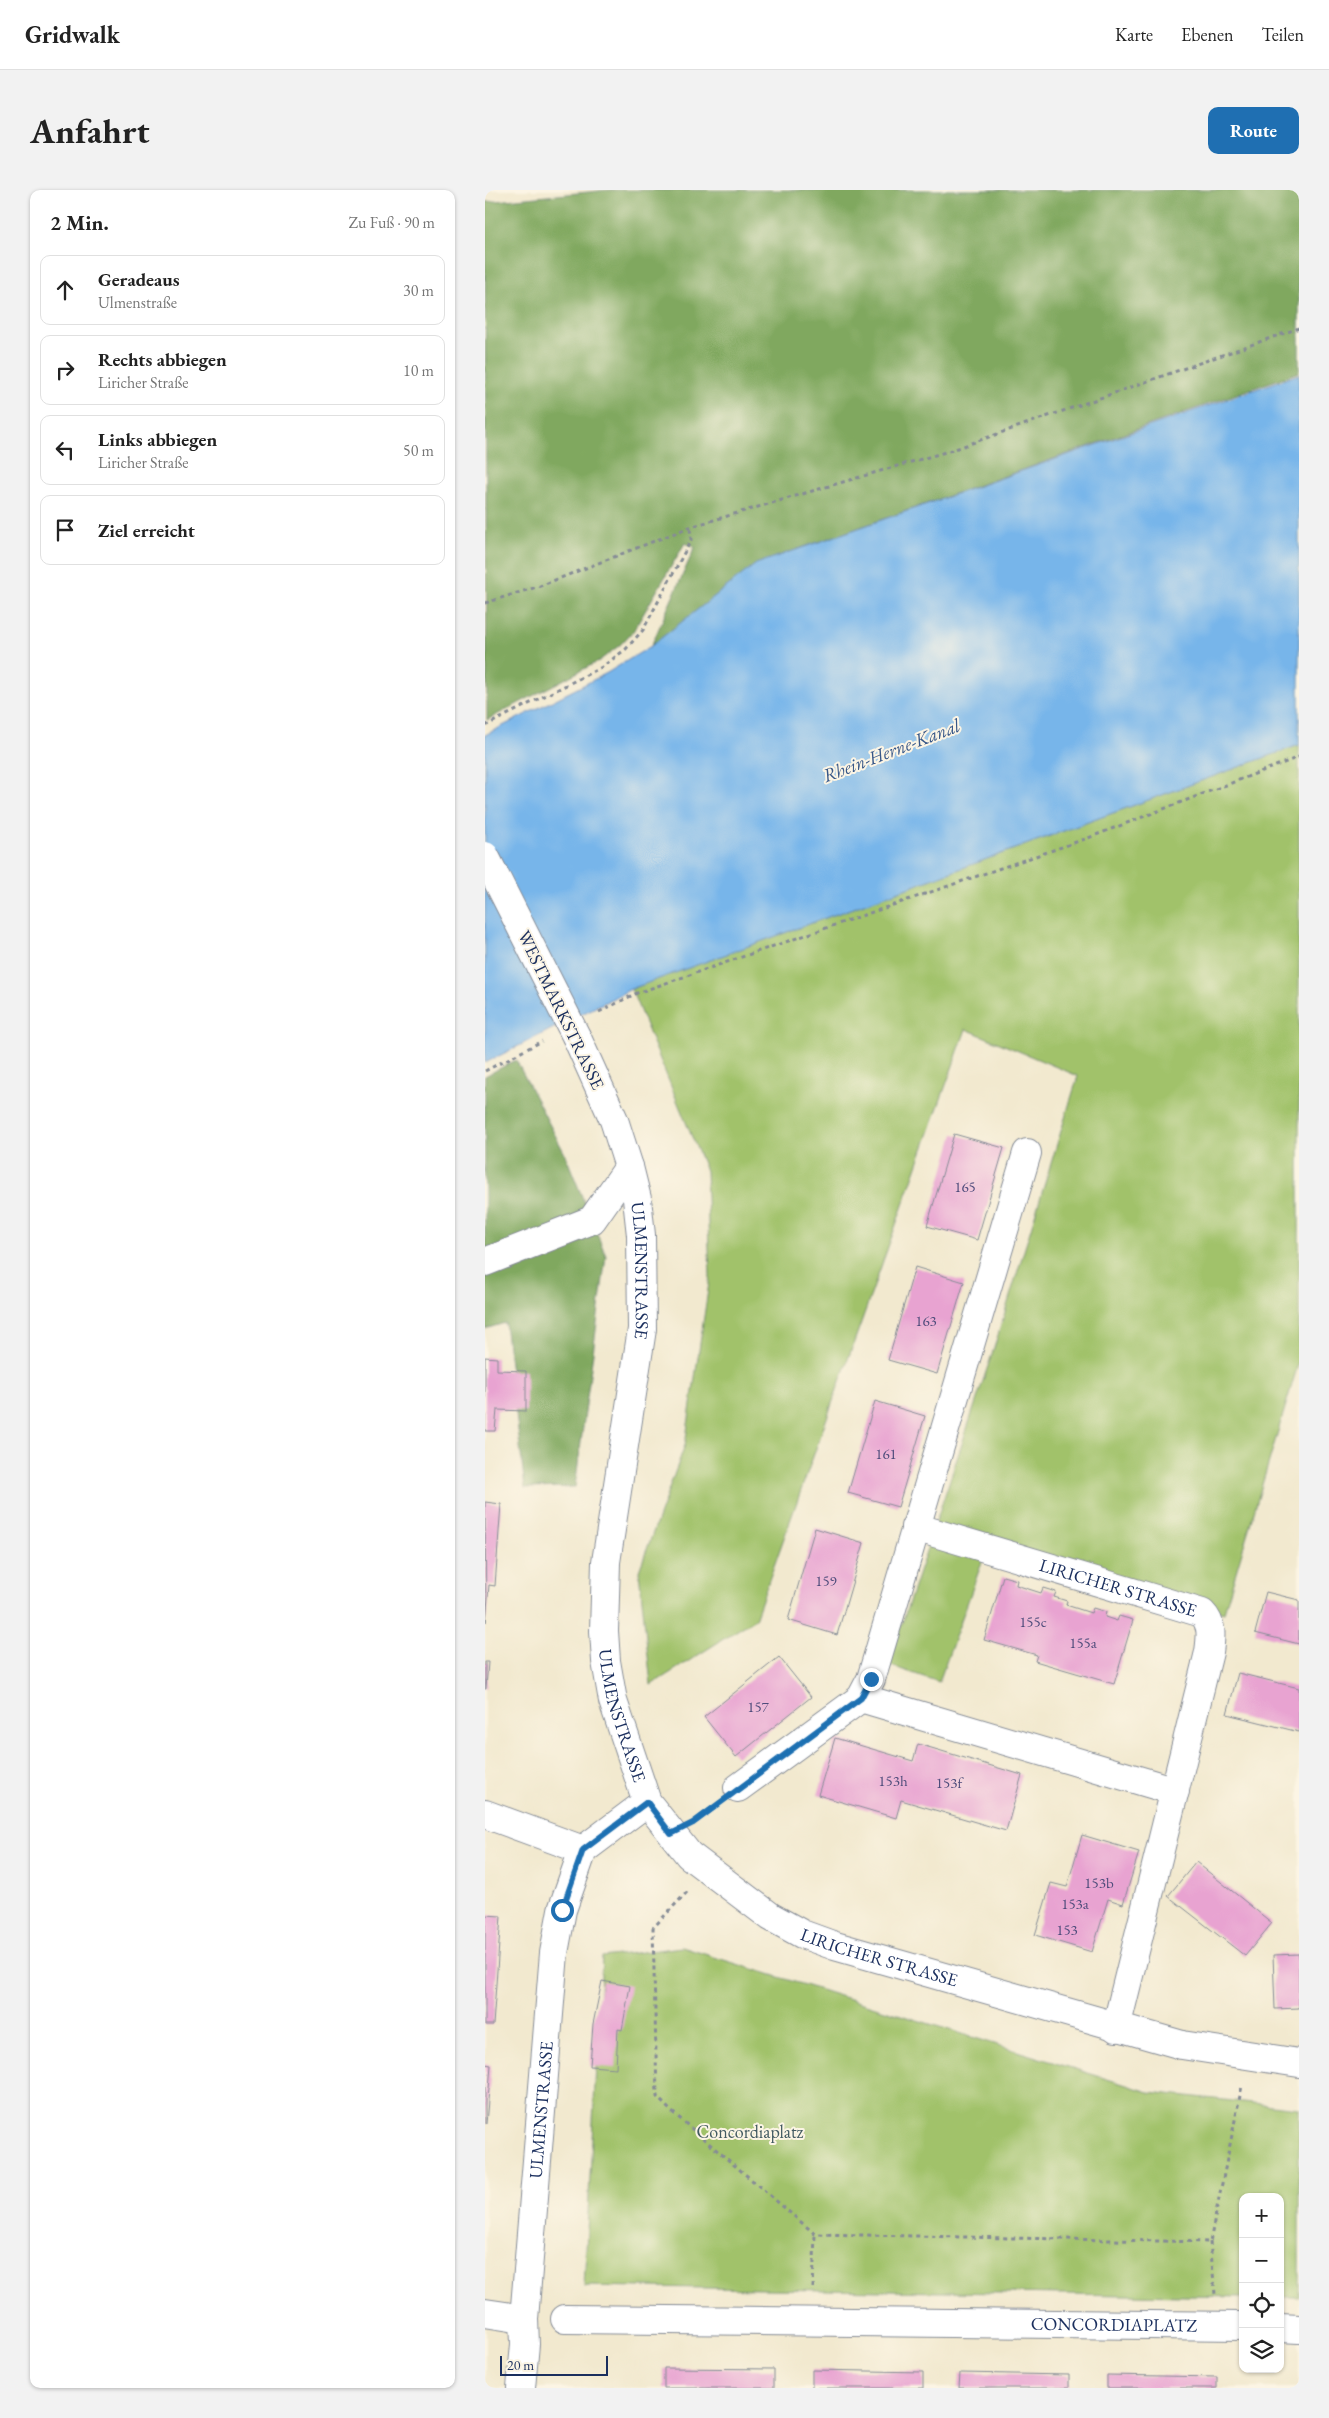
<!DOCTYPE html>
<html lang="de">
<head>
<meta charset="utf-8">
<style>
	body { margin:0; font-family:"EB Garamond",serif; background:#f2f2f2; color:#222 }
	.controls { position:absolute; right:15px; bottom:15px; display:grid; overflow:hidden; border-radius:10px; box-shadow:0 1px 4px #0004 }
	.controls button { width:45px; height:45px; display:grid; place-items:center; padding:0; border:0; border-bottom:1px solid #e0e0e0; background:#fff; color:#222; font:25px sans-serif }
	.scale { position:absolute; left:15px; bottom:12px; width:108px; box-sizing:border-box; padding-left:5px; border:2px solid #1b2f5e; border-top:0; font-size:14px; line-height:18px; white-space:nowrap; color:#1b2f5e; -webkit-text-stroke:4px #fcf5e5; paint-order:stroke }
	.stop { position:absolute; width:15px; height:15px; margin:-11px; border:4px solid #1f6fb2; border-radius:50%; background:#fff }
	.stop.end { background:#1f6fb2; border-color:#fff; box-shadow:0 1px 5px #0008 }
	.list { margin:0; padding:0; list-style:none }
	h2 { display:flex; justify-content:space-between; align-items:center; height:65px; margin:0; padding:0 20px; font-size:21px }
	h2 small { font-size:16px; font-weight:400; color:#767676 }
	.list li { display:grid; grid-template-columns:32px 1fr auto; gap:15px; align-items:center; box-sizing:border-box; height:70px; margin:0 10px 10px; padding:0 10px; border:1px solid #e0e0e0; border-radius:10px }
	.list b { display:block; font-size:19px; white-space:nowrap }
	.list p { margin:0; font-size:16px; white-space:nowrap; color:#767676 }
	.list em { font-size:16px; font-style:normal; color:#767676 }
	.icon { flex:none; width:28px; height:28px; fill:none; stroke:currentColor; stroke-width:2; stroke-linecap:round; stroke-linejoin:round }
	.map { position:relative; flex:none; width:814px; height:2198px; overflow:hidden; border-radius:10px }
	header { display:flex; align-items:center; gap:30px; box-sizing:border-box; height:70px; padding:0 25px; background:#fff; border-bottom:1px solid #e0e0e0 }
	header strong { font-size:24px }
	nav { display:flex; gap:28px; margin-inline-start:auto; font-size:18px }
	.intro { display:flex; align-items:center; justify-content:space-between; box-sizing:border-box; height:120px; padding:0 30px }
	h1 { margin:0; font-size:35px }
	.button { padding:12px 22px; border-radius:10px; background:#1f6fb2; color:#fff; font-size:18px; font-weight:700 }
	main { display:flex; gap:30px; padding:0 30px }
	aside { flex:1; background:#fff; border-radius:10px; box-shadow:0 1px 4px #0004 }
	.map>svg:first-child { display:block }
</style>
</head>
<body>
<header>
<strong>Gridwalk</strong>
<nav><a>Karte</a><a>Ebenen</a><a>Teilen</a></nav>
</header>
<div class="intro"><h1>Anfahrt</h1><a class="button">Route</a></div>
<main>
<aside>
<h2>2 Min.<small>Zu Fuß · 90 m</small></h2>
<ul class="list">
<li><svg class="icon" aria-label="ahead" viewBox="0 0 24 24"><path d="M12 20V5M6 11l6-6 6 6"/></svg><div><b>Geradeaus</b><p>Ulmenstraße</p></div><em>30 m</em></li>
<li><svg class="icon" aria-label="right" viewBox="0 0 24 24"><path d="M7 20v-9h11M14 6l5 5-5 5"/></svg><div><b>Rechts abbiegen</b><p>Liricher Straße</p></div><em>10 m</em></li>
<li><svg class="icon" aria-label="left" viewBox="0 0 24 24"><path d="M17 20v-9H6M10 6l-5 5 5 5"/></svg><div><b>Links abbiegen</b><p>Liricher Straße</p></div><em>50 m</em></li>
<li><svg class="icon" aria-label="arrive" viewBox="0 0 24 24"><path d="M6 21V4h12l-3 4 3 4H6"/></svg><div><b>Ziel erreicht</b></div></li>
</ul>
</aside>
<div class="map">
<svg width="814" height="2198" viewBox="0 0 814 2198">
	<rect width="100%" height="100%" fill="#fcf5e5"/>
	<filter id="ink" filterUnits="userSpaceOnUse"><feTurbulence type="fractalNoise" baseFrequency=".02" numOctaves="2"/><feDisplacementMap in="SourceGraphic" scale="10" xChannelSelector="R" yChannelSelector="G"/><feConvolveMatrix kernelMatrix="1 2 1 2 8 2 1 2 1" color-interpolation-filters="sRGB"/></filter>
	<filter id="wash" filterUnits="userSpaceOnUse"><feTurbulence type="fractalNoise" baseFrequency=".0096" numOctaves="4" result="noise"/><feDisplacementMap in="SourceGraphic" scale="20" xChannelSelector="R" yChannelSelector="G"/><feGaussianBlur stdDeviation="1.12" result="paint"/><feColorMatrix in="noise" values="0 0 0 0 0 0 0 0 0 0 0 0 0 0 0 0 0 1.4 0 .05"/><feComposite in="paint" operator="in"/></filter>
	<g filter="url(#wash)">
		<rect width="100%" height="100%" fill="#f2e9cf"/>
		<g fill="#a1c26a" stroke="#5e7864">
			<polygon points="814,555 814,1171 739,1422 502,1358 454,1492 403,1475 509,1158 593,886 481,839 270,1429 166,1495 154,1381 200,1255 225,1086 221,981 146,799"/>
			<polygon points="197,1757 664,1902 814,1918 814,2107 795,2107 795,2007 758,2007 758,2107 99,2096 117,1767"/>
		</g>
		<g fill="#80a85e" stroke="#4e6c5e">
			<polygon points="124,0 814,0 814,182 271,374 166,456 210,357 200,353 149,440 135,455 114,471 2,530 0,12"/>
			<polygon points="31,870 80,964 121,1066 90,1297 40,1298 20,1133 0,1139 0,886"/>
		</g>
		<polygon fill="#77b5ea" stroke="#4972a4" points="814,184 814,555 146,799 0,873 0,545 122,483 166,456 271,374"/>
		<g id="blocks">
			<g fill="#e8a3d1">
				<polygon points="469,944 519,958 492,1050 442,1036"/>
				<polygon points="430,1077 479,1092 452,1184 403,1170"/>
				<polygon points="0,1167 12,1168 12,1180 41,1181 41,1221 12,1220 10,1241 0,1241"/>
				<polygon points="390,1211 440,1226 413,1317 363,1303"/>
				<polygon points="0,1312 16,1314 10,1396 4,1395 1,1432"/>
				<polygon points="330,1338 379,1353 352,1445 303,1430"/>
				<polygon points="518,1386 532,1390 531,1395 556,1403 558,1398 571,1402 569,1407 582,1411 581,1415 606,1423 608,1418 621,1422 620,1427 632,1431 634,1426 648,1430 629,1494 550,1471 552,1465 499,1450"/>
				<polygon points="781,1402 814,1410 814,1454 770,1443"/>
				<polygon points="294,1467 326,1507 251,1567 219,1527"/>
				<polygon points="0,1472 3,1472 1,1499 0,1499"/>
				<polygon points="753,1483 814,1498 814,1542 742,1524"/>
				<polygon points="350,1548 428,1571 433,1554 537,1585 521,1641 416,1610 411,1628 333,1605"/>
				<polygon points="597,1645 654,1662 638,1714 623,1709 607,1762 550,1745 566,1693 582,1697"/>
				<polygon points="711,1672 787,1733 760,1766 683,1706"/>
				<polygon points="0,1725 16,1726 8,1835 0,1835"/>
				<polygon points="814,1764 814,1818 790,1819 788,1765"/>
				<polygon points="117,1791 145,1796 137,1840 133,1839 131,1878 105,1876 108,1834"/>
				<polygon points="0,1874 6,1875 1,1934 0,1934"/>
				<polygon points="179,2178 289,2179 289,2198 179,2198"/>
				<polygon points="327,2180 438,2182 438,2198 327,2198"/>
				<polygon points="475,2183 584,2185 584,2198 474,2198"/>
				<polygon points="622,2185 732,2187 732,2198 622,2198"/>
			</g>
		</g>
	</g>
	<g filter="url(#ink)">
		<use href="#blocks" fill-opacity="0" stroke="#868c96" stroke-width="1"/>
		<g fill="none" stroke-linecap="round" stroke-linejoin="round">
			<g stroke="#868c96" stroke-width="30">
				<g id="minor">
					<path id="s1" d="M92,848l37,82 15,47 8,32 4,36 1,94 -36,233 -2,69 2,30 7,40 34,101 42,53 82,62 31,17 33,12 347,99 117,18"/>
					<polyline points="0,1072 107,1030 144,977"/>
					<path id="s2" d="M430,1337l287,86c11,11 9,24 7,39l-93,376"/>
					<polyline points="376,1508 690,1601"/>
					<polyline points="253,1598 376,1508 386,1489 542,963"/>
					<polyline points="0,1624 98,1660"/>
					<polyline points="0,2123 39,2129"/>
					<path id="s3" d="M80,2129l678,7"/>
					<polyline points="795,2138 814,2139"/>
					<path id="s4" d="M36,2198l4,-44 -1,-25 30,-366 8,-43 21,-60 64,-48"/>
				</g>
			</g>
			<g stroke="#868c96" stroke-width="3" stroke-dasharray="4 4" stroke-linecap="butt">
				<polyline points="0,413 55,396 205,337 467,260 814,138"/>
				<polyline points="0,536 117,477 141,459 158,440 206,350 205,337"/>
				<polyline points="114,822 152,803 603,648 814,567"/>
				<polyline points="0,881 57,851"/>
				<polyline points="216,1627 229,1617"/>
				<polyline points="202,1702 168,1738 172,1907 186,1921 330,2044 725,2052 757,1896"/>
				<polyline points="725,2052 730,2104"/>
				<polyline points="328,2098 330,2044"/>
			</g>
			<use href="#minor" stroke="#fff" stroke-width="28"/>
			<g stroke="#868c96" stroke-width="30" stroke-linecap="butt">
				<polyline id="minor-bridge" points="0,666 92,848"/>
			</g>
			<use href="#minor-bridge" stroke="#fff" stroke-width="28"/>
		</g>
	</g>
	<g fill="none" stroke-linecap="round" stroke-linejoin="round" filter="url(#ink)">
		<polyline stroke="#1f6fb2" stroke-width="6" points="77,1720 98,1660 162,1612 186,1644 208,1633 376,1508 386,1489"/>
	</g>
	<g text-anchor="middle" stroke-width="4" stroke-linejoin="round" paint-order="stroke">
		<g font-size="15" fill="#4e4c7b">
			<text x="480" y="1002">165</text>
			<text x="441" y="1136">163</text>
			<text x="401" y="1269">161</text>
			<text x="341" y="1396">159</text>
			<text x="548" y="1437">155c</text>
			<text x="598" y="1458">155a</text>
			<text x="273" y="1522">157</text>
			<text x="408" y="1596">153h</text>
			<text x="464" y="1598">153f</text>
			<text x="614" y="1698">153b</text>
			<text x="590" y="1719">153a</text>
			<text x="582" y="1745">153</text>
		</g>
		<g font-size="18" fill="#1b2f5e" stroke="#fcf5e5">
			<text transform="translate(76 820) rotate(64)" y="6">WESTMARKSTRASSE</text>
			<text dy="6" stroke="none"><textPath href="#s1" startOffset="244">ULMENSTRASSE</textPath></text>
			<text dy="6" stroke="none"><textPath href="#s2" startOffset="212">LIRICHER STRASSE</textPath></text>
			<text dy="6" stroke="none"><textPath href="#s1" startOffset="694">ULMENSTRASSE</textPath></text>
			<text dy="6" stroke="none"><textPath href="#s1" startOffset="1071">LIRICHER STRASSE</textPath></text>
			<text dy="6" stroke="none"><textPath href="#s4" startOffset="279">ULMENSTRASSE</textPath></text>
			<text dy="6" stroke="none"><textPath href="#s3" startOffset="549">CONCORDIAPLATZ</textPath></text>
		</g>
		<g font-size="18" fill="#435b62" stroke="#fcf5e5">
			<text x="265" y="1948">Concordiaplatz</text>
		</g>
		<g font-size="19" font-style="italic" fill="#375788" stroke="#fcf5e5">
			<text transform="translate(406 560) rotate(-21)" y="7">Rhein-Herne-Kanal</text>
		</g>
	</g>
</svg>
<div class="controls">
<button>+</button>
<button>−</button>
<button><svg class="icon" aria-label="locate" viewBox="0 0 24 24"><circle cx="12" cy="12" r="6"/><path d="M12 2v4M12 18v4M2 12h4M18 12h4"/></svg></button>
<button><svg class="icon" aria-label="layers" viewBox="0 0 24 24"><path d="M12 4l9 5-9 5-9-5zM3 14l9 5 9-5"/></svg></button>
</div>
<div class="scale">20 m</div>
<div class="stop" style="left:77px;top:1720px"></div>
<div class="stop end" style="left:386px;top:1489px"></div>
</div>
</main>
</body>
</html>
